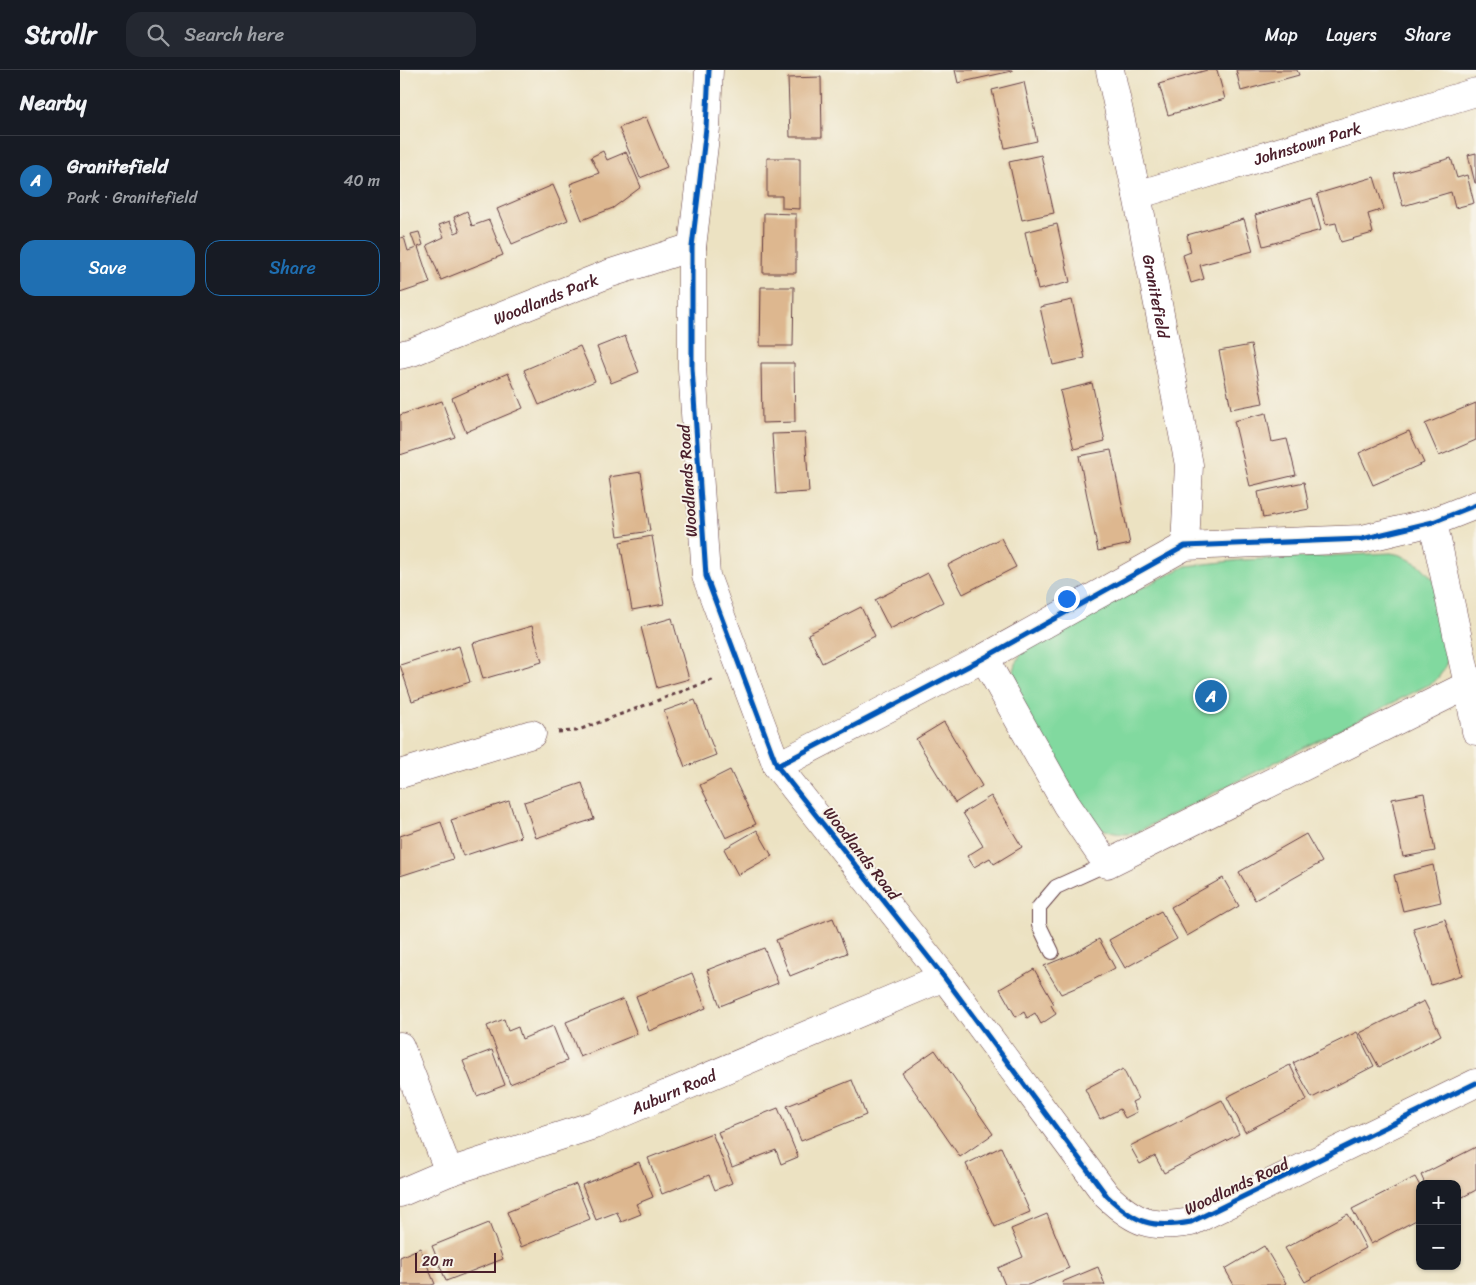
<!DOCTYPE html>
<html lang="en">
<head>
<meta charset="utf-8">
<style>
	body { margin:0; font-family:Sriracha,sans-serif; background:#242831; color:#f1f3f6 }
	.controls { position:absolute; right:15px; bottom:15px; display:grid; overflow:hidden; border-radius:10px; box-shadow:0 1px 4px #0004 }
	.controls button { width:45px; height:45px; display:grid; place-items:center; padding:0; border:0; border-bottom:1px solid #363941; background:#171b24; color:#f1f3f6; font:25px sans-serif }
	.scale { position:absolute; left:15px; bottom:12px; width:81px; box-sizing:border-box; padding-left:5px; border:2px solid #4a1f2b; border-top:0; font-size:14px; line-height:18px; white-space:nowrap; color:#4a1f2b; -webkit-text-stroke:4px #f7f3e8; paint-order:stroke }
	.you { position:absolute; left:666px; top:528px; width:18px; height:18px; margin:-12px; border:4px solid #fff; border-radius:50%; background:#1a73e8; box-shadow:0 0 0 8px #1a73e833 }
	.badge { display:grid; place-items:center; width:32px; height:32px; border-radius:50%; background:#1f6fb2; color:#fff; font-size:16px; font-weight:700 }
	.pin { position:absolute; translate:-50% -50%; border:2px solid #fff; box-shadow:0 1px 5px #0006 }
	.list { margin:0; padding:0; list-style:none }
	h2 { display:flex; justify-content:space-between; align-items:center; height:65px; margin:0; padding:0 20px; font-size:21px }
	h2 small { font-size:16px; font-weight:400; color:#9ea1a6 }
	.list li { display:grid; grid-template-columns:32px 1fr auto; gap:15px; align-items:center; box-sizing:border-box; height:90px; padding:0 20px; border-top:1px solid #363941 }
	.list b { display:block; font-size:19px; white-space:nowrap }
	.list p { margin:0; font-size:16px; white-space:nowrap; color:#9ea1a6 }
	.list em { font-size:16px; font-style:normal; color:#9ea1a6 }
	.actions { display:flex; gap:10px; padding:15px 20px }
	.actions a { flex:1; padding:11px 0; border:1px solid #1f6fb2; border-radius:15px; text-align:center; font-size:18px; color:#1f6fb2 }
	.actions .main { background:#1f6fb2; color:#fff }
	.icon { flex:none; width:28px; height:28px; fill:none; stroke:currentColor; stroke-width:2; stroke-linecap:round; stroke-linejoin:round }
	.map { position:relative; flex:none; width:1076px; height:1215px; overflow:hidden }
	header { display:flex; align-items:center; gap:30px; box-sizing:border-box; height:70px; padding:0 25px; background:#171b24; border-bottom:1px solid #363941 }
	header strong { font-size:24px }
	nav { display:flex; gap:28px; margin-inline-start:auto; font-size:18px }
	.search { width:350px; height:45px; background:#242831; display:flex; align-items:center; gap:12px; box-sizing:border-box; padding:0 18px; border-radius:15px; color:#9ea1a6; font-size:19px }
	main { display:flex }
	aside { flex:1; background:#171b24 }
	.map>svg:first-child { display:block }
</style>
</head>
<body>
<header>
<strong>Strollr</strong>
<div class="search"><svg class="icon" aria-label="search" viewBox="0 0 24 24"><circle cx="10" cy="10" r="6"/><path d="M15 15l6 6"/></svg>Search here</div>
<nav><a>Map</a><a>Layers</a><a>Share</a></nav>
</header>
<main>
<aside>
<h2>Nearby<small></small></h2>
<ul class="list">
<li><span class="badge">A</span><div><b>Granitefield</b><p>Park · Granitefield</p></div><em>40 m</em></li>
</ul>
<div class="actions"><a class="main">Save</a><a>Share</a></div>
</aside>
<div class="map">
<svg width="1076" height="1215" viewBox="0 0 1076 1215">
	<rect width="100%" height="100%" fill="#f7f3e8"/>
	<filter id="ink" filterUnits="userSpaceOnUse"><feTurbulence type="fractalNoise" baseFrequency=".02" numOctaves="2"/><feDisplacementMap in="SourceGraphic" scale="10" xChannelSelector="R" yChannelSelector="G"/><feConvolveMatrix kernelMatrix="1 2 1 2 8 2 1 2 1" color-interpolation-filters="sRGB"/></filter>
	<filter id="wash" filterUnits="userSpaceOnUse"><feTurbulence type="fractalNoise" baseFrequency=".0096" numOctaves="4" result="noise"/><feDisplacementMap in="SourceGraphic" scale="20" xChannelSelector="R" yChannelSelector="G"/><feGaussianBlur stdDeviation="1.12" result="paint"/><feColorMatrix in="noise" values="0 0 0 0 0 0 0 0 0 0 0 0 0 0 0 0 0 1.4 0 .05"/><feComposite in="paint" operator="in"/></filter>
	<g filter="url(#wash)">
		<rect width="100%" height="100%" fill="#ece2c2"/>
		<path fill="#81d99f" stroke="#667c65" d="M991,483l10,2 20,11 13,14 15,74c-3,12 -6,19 -15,28l-299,151c-16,3 -28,-1 -42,-9l-79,-133c-3,-20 3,-39 20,-50l152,-75 56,-6z"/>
		<g id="blocks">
			<g fill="#ddb78f">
				<polygon points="555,0 612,0 612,1 558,13"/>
				<polygon points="807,0 817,0 825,29 768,45 759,14"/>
				<polygon points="836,0 897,0 899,5 841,21"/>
				<polygon points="421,7 422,67 390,67 388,8"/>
				<polygon points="624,12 637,71 605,78 592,20"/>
				<polygon points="246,47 267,97 240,108 219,58"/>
				<polygon points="203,81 207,90 226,82 241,117 213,138 182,150 171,122 173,121 170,114 199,103 191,87"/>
				<polygon points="1076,83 1076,113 1075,113 1068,85"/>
				<polygon points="641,85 654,143 622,150 609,92"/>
				<polygon points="367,88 400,88 400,139 382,138 382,126 367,126"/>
				<polygon points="1051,88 1057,108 1067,105 1074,133 1055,138 1051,122 1003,136 994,104"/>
				<polygon points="974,107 984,139 968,144 973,163 941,172 936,153 926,155 917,124"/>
				<polygon points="153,115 168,150 112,174 97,139"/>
				<polygon points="912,128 921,160 863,176 855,145"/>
				<polygon points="67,141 72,156 89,150 103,185 41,210 27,175 44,167 39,155 50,151 55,163 60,161 54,147"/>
				<polygon points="364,143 396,144 396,203 363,203"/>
				<polygon points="844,149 853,181 800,195 804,209 791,213 783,185 791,182 787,165"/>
				<polygon points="657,154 670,212 638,220 625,162"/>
				<polygon points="19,162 23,175 18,177 30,213 0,223 0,168 4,167 8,181 16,178 11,164"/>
				<polygon points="361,217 394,217 393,276 360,276"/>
				<polygon points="672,230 685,288 653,295 640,237"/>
				<polygon points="225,266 239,302 211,313 197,277"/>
				<polygon points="851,275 863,333 831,339 819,281"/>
				<polygon points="180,276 195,311 139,335 124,300"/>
				<polygon points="361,293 394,293 395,352 362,353"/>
				<polygon points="108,303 123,338 66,362 52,328"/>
				<polygon points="692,313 705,371 674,379 660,321"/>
				<polygon points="42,331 55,367 0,385 0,345"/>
				<polygon points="1076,333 1076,370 1039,386 1025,354"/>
				<polygon points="866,343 872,372 887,369 896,405 850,416 834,351"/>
				<polygon points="1009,361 1024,393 973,415 959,383"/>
				<polygon points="405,363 409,422 376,424 372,364"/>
				<polygon points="711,380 730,474 698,481 679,386"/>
				<polygon points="241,402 250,461 218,466 209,407"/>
				<polygon points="904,412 909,439 863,448 858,422"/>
				<polygon points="252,466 264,534 232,540 220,472"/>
				<polygon points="601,468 616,497 563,524 548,495"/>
				<polygon points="528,503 543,532 490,559 475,530"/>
				<polygon points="461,537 475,566 422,593 408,564"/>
				<polygon points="272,548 289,609 257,618 241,557"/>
				<polygon points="132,556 142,592 83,609 73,573"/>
				<polygon points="59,576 70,612 12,631 0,595"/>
				<polygon points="295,630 316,685 285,697 264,641"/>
				<polygon points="544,652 582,716 555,733 516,669"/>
				<polygon points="330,700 356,754 326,768 300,715"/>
				<polygon points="182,713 194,749 136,768 124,732"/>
				<polygon points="1024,723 1035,781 1003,787 992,729"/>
				<polygon points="591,726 622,777 594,794 590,788 574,797 567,786 583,776 563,743"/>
				<polygon points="109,731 121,767 63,786 51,750"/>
				<polygon points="41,752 53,789 0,806 0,766"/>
				<polygon points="357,760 372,786 338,805 324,779"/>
				<polygon points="906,764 922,792 855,830 839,802"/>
				<polygon points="1033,795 1041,832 1003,841 994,805"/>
				<polygon points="823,808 839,836 787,866 771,837"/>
				<polygon points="761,841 777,869 725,898 709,870"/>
				<polygon points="433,848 447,883 390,906 376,870"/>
				<polygon points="1045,849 1062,905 1031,915 1013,858"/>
				<polygon points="699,869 715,898 689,912 661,924 644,896 673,884"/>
				<polygon points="364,878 378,913 320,936 307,900"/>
				<polygon points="634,899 654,934 651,935 656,944 641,954 635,943 627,948 624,942 616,947 600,919"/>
				<polygon points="292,903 306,938 249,961 236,926"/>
				<polygon points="223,929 237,964 180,987 166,952"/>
				<polygon points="1024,931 1041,965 979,997 960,963"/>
				<polygon points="104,949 108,961 118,957 122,969 153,956 167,991 110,1014 87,956"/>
				<polygon points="957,962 974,996 912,1028 893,993"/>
				<polygon points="92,980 105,1015 77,1026 63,991"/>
				<polygon points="535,980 593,1064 560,1087 502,1003"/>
				<polygon points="890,995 907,1030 845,1062 827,1027"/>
				<polygon points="723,999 738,1029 732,1032 737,1042 725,1048 720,1039 700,1049 685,1019"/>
				<polygon points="452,1010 466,1045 401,1071 387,1036"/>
				<polygon points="822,1030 839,1064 764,1103 755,1086 740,1094 730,1076"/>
				<polygon points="378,1038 398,1087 381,1094 376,1080 332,1097 318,1062"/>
				<polygon points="312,1063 332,1113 315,1120 309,1105 262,1124 248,1088"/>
				<polygon points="601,1077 630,1142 595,1157 566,1094"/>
				<polygon points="1076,1077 1076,1120 1057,1130 1057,1114 1025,1114 1021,1105"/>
				<polygon points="239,1092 253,1127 236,1134 241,1144 221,1152 217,1142 196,1150 182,1115"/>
				<polygon points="1015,1107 1020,1116 1020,1148 971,1174 952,1139"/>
				<polygon points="176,1114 190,1149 121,1177 107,1142"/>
				<polygon points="647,1144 669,1198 628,1215 605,1215 598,1198 623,1187 611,1159"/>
				<polygon points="948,1144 966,1178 905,1212 885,1178"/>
				<polygon points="89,1153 103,1189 46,1211 32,1176"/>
				<polygon points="864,1176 886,1213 883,1215 834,1215 825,1199"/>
				<polygon points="20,1178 35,1214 31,1215 0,1215 0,1187"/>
				<polygon points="698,1197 705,1215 663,1215 662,1212"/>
			</g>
		</g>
	</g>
	<g filter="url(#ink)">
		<use href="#blocks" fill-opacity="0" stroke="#623c42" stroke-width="1"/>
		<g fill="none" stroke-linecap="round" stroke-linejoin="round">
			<g stroke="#623c42" stroke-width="16">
				<polyline id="lane" points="652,882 639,855 639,837 656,817 707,794"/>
			</g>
			<g stroke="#623c42" stroke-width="29">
				<g id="street">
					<path d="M309,0l-3,58 -14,119v121l14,208 71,190 167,211 163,219c28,27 45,33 84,26l285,-139"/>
					<path id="s1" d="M710,0l27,125 52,270 -4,81"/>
					<path id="s2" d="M737,125l339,-103"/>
					<path id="s3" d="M0,285l12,-3 196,-78 84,-27"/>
					<polyline points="1033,452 1068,615 1076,661"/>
					<polyline points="584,588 666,734 707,794 1068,615"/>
					<polyline points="377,696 584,588 785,476 962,469 1033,452 1076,435"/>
					<polyline points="0,704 132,664"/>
					<polyline points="0,976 49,1102"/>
					<path id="s4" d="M0,1123l49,-21 145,-47 350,-148"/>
				</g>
			</g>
			<polyline stroke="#623c42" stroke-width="3" stroke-dasharray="4 4" stroke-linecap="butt" points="158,662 176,661 315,609"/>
			<use href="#lane" stroke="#fff" stroke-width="14"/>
			<use href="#street" stroke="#fff" stroke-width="28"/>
			<g stroke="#f7f3e8" stroke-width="8">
				<g id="cycleway">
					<path d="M309,0l-3,58 -14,119v121l14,208 71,190 167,211 163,219c28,27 45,33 84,26l285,-139"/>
					<polyline points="377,696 584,588 785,476 962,469 1033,452 1076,435"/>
				</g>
			</g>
			<use href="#cycleway" stroke="#0057b8" stroke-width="5"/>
		</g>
	</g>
	<g text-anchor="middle" stroke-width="4" stroke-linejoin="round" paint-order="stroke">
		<g font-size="16" fill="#4a1f2b" stroke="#f7f3e8">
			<text dy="6" stroke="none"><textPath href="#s2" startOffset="178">Johnstown Park</textPath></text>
			<text dy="6" stroke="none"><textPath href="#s1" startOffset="231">Granitefield</textPath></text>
			<text dy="6" stroke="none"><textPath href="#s3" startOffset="156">Woodlands Park</textPath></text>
			<text transform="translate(287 411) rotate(-94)" y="6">Woodlands Road</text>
			<text transform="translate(462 783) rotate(52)" y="6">Woodlands Road</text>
			<text dy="6" stroke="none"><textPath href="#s4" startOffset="292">Auburn Road</textPath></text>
			<text transform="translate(836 1116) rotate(-25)" y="6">Woodlands Road</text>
		</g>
	</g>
</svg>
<div class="controls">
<button>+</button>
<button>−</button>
</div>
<div class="scale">20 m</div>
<div class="you"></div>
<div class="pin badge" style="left:811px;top:626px">A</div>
</div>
</main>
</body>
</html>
